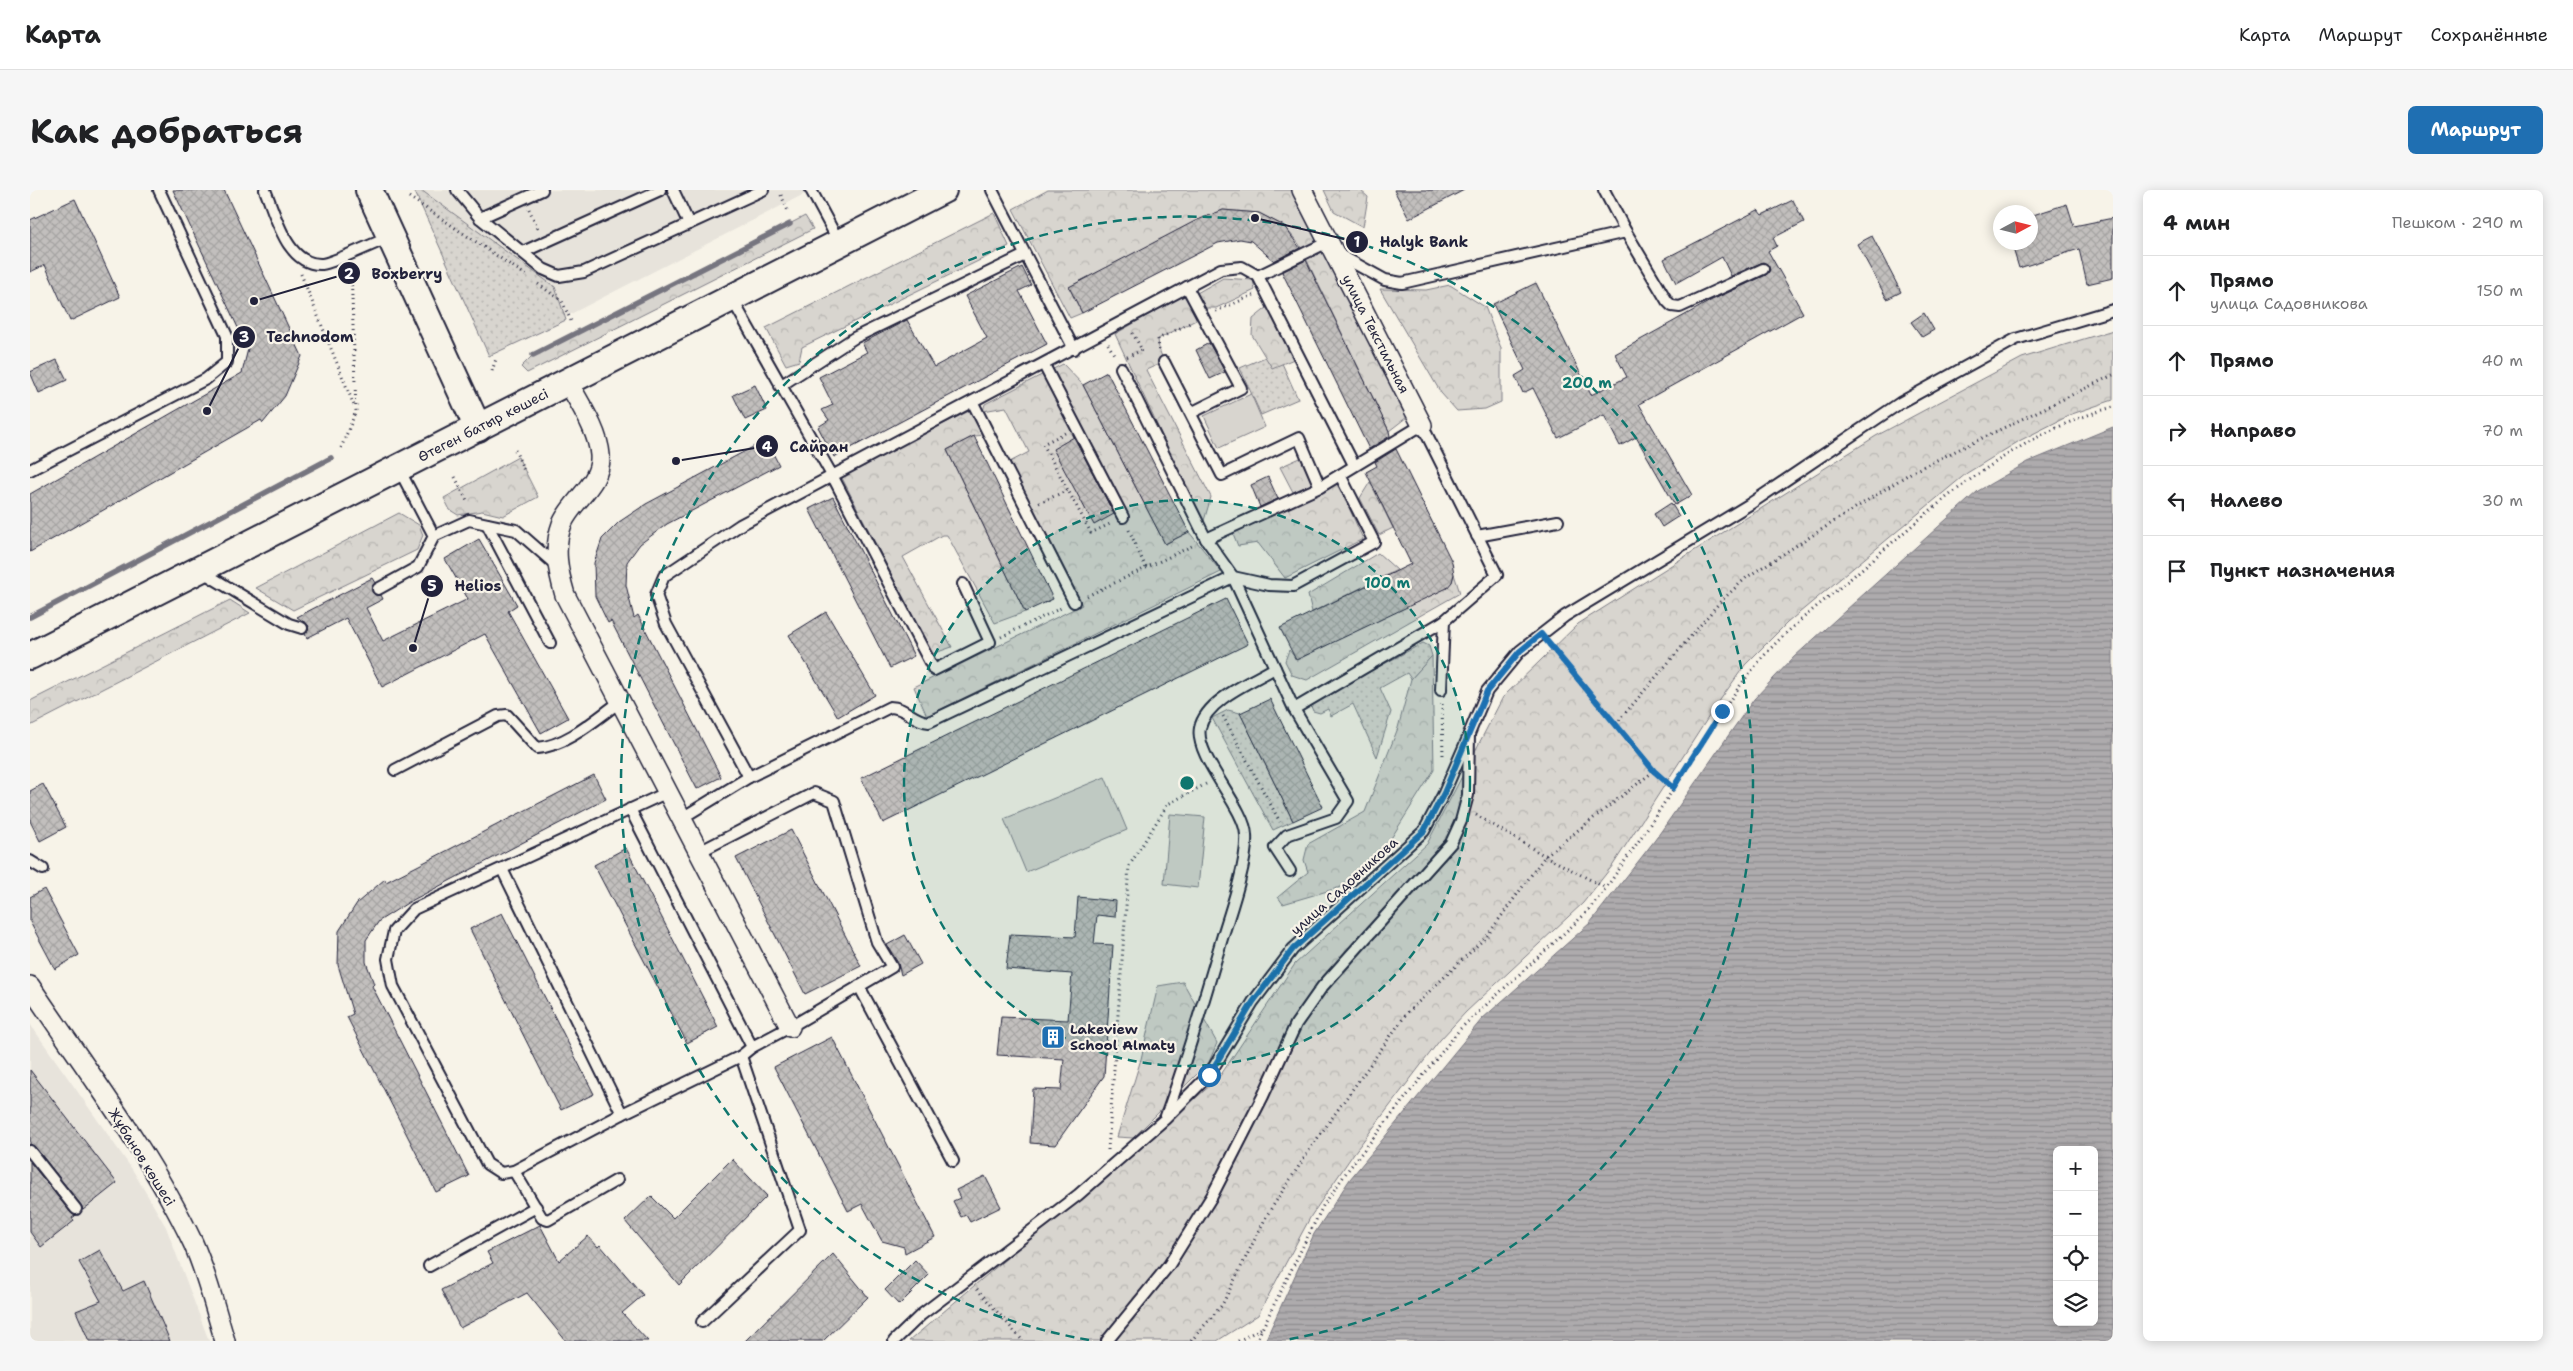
<!DOCTYPE html>
<html lang="ru">
<head>
<meta charset="utf-8">
<style>
	body { margin:0; font-family:"Shantell Sans",sans-serif; background:#f6f6f6; color:#202124 }
	.controls { position:absolute; right:15px; bottom:15px; display:grid; overflow:hidden; border-radius:8px; box-shadow:0 2px 12px #0003 }
	.controls button { width:45px; height:45px; display:grid; place-items:center; padding:0; border:0; border-bottom:1px solid #e0e0e0; background:#fff; color:#202124; font:25px sans-serif }
	.compass { position:absolute; left:1963px; top:15px; width:45px; height:45px; border-radius:50%; background:#fff; box-shadow:0 2px 12px #0003; rotate:83deg }
	.stop { position:absolute; width:15px; height:15px; margin:-11px; border:4px solid #1f6fb2; border-radius:50%; background:#fff }
	.stop.end { background:#1f6fb2; border-color:#fff; box-shadow:0 1px 5px #0008 }
	.list { margin:0; padding:0; list-style:none }
	h2 { display:flex; justify-content:space-between; align-items:center; height:65px; margin:0; padding:0 20px; font-size:21px }
	h2 small { font-size:16px; font-weight:400; color:#757577 }
	.list li { display:grid; grid-template-columns:32px 1fr auto; gap:15px; align-items:center; box-sizing:border-box; height:70px; padding:0 20px; border-top:1px solid #e0e0e0 }
	.list b { display:block; font-size:19px; white-space:nowrap }
	.list p { margin:0; font-size:16px; white-space:nowrap; color:#757577 }
	.list em { font-size:16px; font-style:normal; color:#757577 }
	.icon { flex:none; width:28px; height:28px; fill:none; stroke:currentColor; stroke-width:2; stroke-linecap:round; stroke-linejoin:round }
	.map { position:relative; flex:none; width:2083px; height:1151px; overflow:hidden; border-radius:8px }
	header { display:flex; align-items:center; gap:30px; box-sizing:border-box; height:70px; padding:0 25px; background:#fff; border-bottom:1px solid #e0e0e0 }
	header strong { font-size:24px }
	nav { display:flex; gap:28px; margin-inline-start:auto; font-size:18px }
	.intro { display:flex; align-items:center; justify-content:space-between; box-sizing:border-box; height:120px; padding:0 30px }
	h1 { margin:0; font-size:35px }
	.button { padding:12px 22px; border-radius:8px; background:#1f6fb2; color:#fff; font-size:18px; font-weight:700 }
	main { display:flex; gap:30px; padding:0 30px }
	aside { flex:1; background:#fff; border-radius:8px; box-shadow:0 2px 12px #0003 }
	.map>svg:first-child { display:block }
</style>
</head>
<body>
<header>
<strong>Карта</strong>
<nav><a>Карта</a><a>Маршрут</a><a>Сохранённые</a></nav>
</header>
<div class="intro"><h1>Как добраться</h1><a class="button">Маршрут</a></div>
<main>
<div class="map">
<svg width="2083" height="1151" viewBox="0 0 2083 1151">
	<defs>
		<pattern id="grass-dots" width="8" height="8" patternUnits="userSpaceOnUse" patternTransform="scale(1.25)"><rect width="8" height="8" fill="#d8d5cf"/><path d="M2 2h.1M6 6h.1" fill="none" stroke="#b9b7b3" stroke-width="1.8" stroke-linecap="round"/></pattern>
		<pattern id="forest-crowns" width="20" height="18" patternUnits="userSpaceOnUse" patternTransform="scale(1.25)"><rect width="20" height="18" fill="#d8d5cf"/><path d="M2 6a3 3 0 1 1 6 0M12 15a3 3 0 1 1 6 0" fill="none" stroke="#b9b7b3"/></pattern>
		<pattern id="water-rules" width="6" height="5" patternUnits="userSpaceOnUse" patternTransform="scale(1.25)"><rect width="6" height="5" fill="#aeabad"/><path d="M0 2.5h6" fill="none" stroke="#8d8b8e"/></pattern>
		<pattern id="building-cross-hatch" width="8" height="8" patternUnits="userSpaceOnUse" patternTransform="scale(1.25)"><rect width="8" height="8" fill="#c2bfbd"/><path d="M0 0l8 8M0 8l8-8" fill="none" stroke="#a6a4a3"/></pattern>
	</defs>
	<rect width="100%" height="100%" fill="#f7f3e8"/>
	<filter id="ink" filterUnits="userSpaceOnUse"><feTurbulence type="fractalNoise" baseFrequency=".02" numOctaves="2"/><feDisplacementMap in="SourceGraphic" scale="10" xChannelSelector="R" yChannelSelector="G"/><feConvolveMatrix kernelMatrix="1 2 1 2 8 2 1 2 1" color-interpolation-filters="sRGB"/></filter>
	<g filter="url(#ink)">
		<g fill="#e7e3db">
			<polygon points="384,0 782,0 459,166"/>
			<polygon points="0,834 102,979 136,1037 179,1151 0,1151"/>
		</g>
		<g fill="url(#grass-dots)" stroke="#7d7c85">
			<polygon points="384,0 391,0 525,97 536,130 459,166"/>
			<polygon points="1247,162 1268,209 1231,225 1210,178"/>
			<polygon points="1393,453 1399,456 1402,466 1381,489 1377,483 1350,498 1361,522 1347,567 1323,514 1301,526 1298,519 1290,523 1283,521 1280,514"/>
			<polygon points="1198,520 1210,523 1263,631 1243,640 1182,528"/>
		</g>
		<g fill="url(#forest-crowns)" stroke="#7d7c85">
			<polygon points="1018,0 1263,0 1377,227 1359,241 1269,54 1254,36 1229,23 1193,20 1039,97 1052,123 1040,128 983,19"/>
			<polygon points="1294,0 1330,0 1338,7 1333,37 1304,21"/>
			<polygon points="964,23 979,56 772,157 769,171 756,175 736,138"/>
			<polygon points="775,26 783,39 497,183 491,177 503,165"/>
			<polygon points="1193,88 1223,90 1225,100 1186,118 1175,118 1167,103"/>
			<polygon points="1420,95 1455,117 1471,158 1471,212 1455,219 1427,221 1411,203 1350,99 1396,100"/>
			<polygon points="1155,104 1168,129 1128,149 1129,159 1134,172 1116,180 1181,307 1173,334 1085,144"/>
			<polygon points="1238,117 1264,169 1242,178 1222,145 1223,129"/>
			<polygon points="2083,140 2083,210 2042,224 1991,250 1937,283 1757,433 1715,475 1683,520 1583,675 1553,713 1436,822 1410,850 1324,963 1281,1026 1228,1125 1187,1151 879,1151 1188,889 1265,774 1397,654 1473,507 1548,434 1846,246 1992,168"/>
			<polygon points="1033,174 1053,195 1135,354 1159,342 1191,382 897,526 884,497 1052,415 978,273 999,262 976,217 953,221 955,214"/>
			<polygon points="943,219 956,245 944,246 917,260 995,422 965,433 917,345 912,345 873,367 922,457 902,464 811,286"/>
			<polygon points="1277,265 1288,292 1263,302 1250,277"/>
			<polygon points="488,267 508,307 473,326 452,321 428,325 420,320 414,308"/>
			<polygon points="1340,292 1363,338 1349,345 1330,308"/>
			<polygon points="1308,293 1333,349 1255,388 1228,353 1208,356 1202,341"/>
			<polygon points="369,323 389,335 393,345 387,360 263,420 226,398"/>
			<polygon points="1348,363 1367,380 1282,422 1278,405"/>
			<polygon points="1424,384 1430,403 1277,490 1262,485 1255,471 1259,460 1267,470 1422,392"/>
			<polygon points="200,410 220,423 0,536 0,511"/>
			<polygon points="1402,466 1404,580 1355,658 1311,697 1253,714 1248,707 1278,682 1274,670 1278,654 1335,622 1368,538 1381,489"/>
			<polygon points="1153,792 1187,853 1179,872 1103,948 1087,947 1111,869 1128,796"/>
		</g>
		<g fill="#d8d5cf" stroke="#7d7c85">
			<polygon points="1221,204 1235,237 1189,258 1174,226"/>
			<polygon points="1075,587 1097,640 996,682 974,629"/>
			<polygon points="1140,624 1175,627 1168,698 1134,694"/>
		</g>
		<path fill="url(#water-rules)" stroke="#76747f" fill-rule="evenodd" d="M2083,237v914h-848l49,-107 36,-55 132,-160 108,-96 65,-83 99,-141 40,-42 184,-166 50,-29zM2027,960h37v172h-37z"/>
		<g fill="none" stroke-linecap="round" stroke-linejoin="round">
			<g stroke="#76747f" stroke-width="5.5">
				<polyline points="503,165 760,34"/>
				<polyline points="0,427 301,268"/>
			</g>
		</g>
		<g fill="url(#building-cross-hatch)" stroke="#22223b">
			<polygon points="143,0 194,0 272,166 255,206 233,233 231,230 0,362 0,304 212,183 218,159"/>
			<polygon points="1364,0 1434,0 1379,29"/>
			<polygon points="45,9 90,107 40,131 15,75 0,82 0,30"/>
			<polygon points="1763,10 1774,32 1743,48 1747,56 1738,61 1773,123 1609,214 1662,305 1645,315 1606,247 1590,256 1574,225 1528,248 1503,198 1493,203 1485,186 1495,180 1463,114 1506,93 1561,205 1597,187 1585,164 1682,110 1736,85 1740,80 1737,74 1733,72 1701,86 1692,67 1646,93 1634,69 1728,20 1732,25"/>
			<polygon points="2037,14 2044,36 2083,28 2083,88 2057,94 2049,59 1989,78 1981,52 2000,52 2000,26"/>
			<polygon points="1193,20 1229,23 1254,36 1270,58 1244,71 1221,51 1210,49 1188,53 1052,123 1039,97 1165,31"/>
			<polygon points="1842,46 1871,102 1857,109 1827,54"/>
			<polygon points="1276,70 1359,241 1360,246 1339,259 1252,82"/>
			<polygon points="992,77 1001,95 989,101 1017,154 804,267 788,237 799,230 792,220 803,215 789,187 837,162 832,153 877,130 904,177 957,148 935,106"/>
			<polygon points="1894,123 1904,140 1892,147 1881,132"/>
			<polygon points="1179,153 1195,182 1180,189 1166,160"/>
			<polygon points="27,170 37,190 9,203 0,182"/>
			<polygon points="1077,182 1159,342 1135,354 1053,195"/>
			<polygon points="725,195 737,220 715,230 703,205"/>
			<polygon points="944,246 1023,409 995,422 917,260"/>
			<polygon points="1044,247 1084,324 1064,335 1023,259"/>
			<polygon points="736,250 749,275 637,334 610,354 597,372 596,395 604,428 608,425 691,587 667,599 581,431 578,433 565,406 564,373 572,349 589,332 616,314"/>
			<polygon points="1366,259 1422,372 1424,384 1422,392 1417,398 1266,470 1250,438 1381,374 1336,282 1347,276 1345,272"/>
			<polygon points="1238,287 1248,309 1230,317 1221,295"/>
			<polygon points="803,307 884,466 860,478 779,319"/>
			<polygon points="1641,313 1649,326 1632,337 1624,324"/>
			<polygon points="449,349 487,415 478,421 538,528 511,543 455,444 352,497 316,428 277,448 275,444 279,436 267,427 342,388 345,393 342,402 345,405 351,405 353,409 336,418 353,451 438,409 415,369"/>
			<polygon points="1196,409 1218,454 853,633 831,588"/>
			<polygon points="796,422 845,505 808,527 759,445"/>
			<polygon points="1240,509 1293,617 1263,631 1210,523"/>
			<polygon points="564,585 576,609 379,712 349,731 336,750 336,772 344,794 342,796 439,986 406,1002 317,827 323,824 308,775 309,741 327,713 355,689 356,692"/>
			<polygon points="13,594 36,637 10,651 0,631 0,601"/>
			<polygon points="761,640 831,776 775,804 706,668"/>
			<polygon points="596,658 688,837 657,853 564,675"/>
			<polygon points="14,699 49,765 25,779 0,732 0,707"/>
			<polygon points="1048,707 1086,711 1085,727 1067,725 1064,754 1083,755 1074,886 1025,955 1000,953 1003,899 1031,900 1034,869 967,865 971,827 1038,830 1042,784 976,779 980,744 1045,747"/>
			<polygon points="472,723 564,904 531,920 440,739"/>
			<polygon points="875,745 891,774 871,785 868,773 857,755"/>
			<polygon points="802,847 905,1047 875,1063 874,1057 852,1051 832,1014 818,1021 744,877"/>
			<polygon points="0,880 87,993 53,1020 51,1015 5,957 0,954"/>
			<polygon points="702,969 737,1006 649,1095 595,1031 621,1006 643,1028"/>
			<polygon points="0,972 41,1023 45,1026 42,1028 44,1031 11,1057 0,1042"/>
			<polygon points="955,986 971,1017 940,1032 936,1025 931,1027 923,1011 930,1008 926,1000"/>
			<polygon points="510,1035 529,1071 558,1046 568,1057 570,1055 613,1105 592,1123 618,1151 536,1151 497,1103 430,1138 411,1100 463,1073 457,1062"/>
			<polygon points="70,1060 93,1101 114,1091 140,1151 59,1151 46,1121 71,1111 49,1072"/>
			<polygon points="803,1064 838,1107 793,1151 715,1151"/>
			<polygon points="885,1070 899,1085 869,1115 855,1100"/>
		</g>
		<g fill="none" stroke-linecap="round" stroke-linejoin="round">
			<g stroke="#22223b" stroke-width="14">
				<g id="lane">
					<path d="M235,0c11,26 22,76 57,74 11,-1 55,-22 68,-27"/>
					<polyline points="427,0 450,28 513,79 529,86 554,82 733,0"/>
					<polyline points="643,0 659,34"/>
					<polyline points="781,0 809,52"/>
					<polyline points="962,0 1044,159"/>
					<polyline points="1574,0 1596,42"/>
					<polyline points="450,28 512,0"/>
					<polyline points="493,62 630,0"/>
					<polyline points="1306,63 1355,90 1372,93 1596,42 1637,111 1642,116 1650,117 1733,79"/>
					<polyline points="1228,86 1298,52"/>
					<polyline points="1157,97 1211,198 1161,223"/>
					<polyline points="702,109 803,287 904,480 960,452 933,394"/>
					<polyline points="1134,172 1192,285 1269,248 1290,297"/>
					<polyline points="1014,175 1093,327"/>
					<polyline points="1091,178 1176,349"/>
					<polyline points="750,196 824,148 995,65"/>
					<polyline points="943,213 1044,412"/>
					<polyline points="369,279 404,346"/>
					<polyline points="0,280 176,189 197,172 197,146 129,0"/>
					<polyline points="457,334 520,453"/>
					<polyline points="1447,346 1528,331"/>
					<polyline points="171,381 259,434 272,438"/>
					<polyline points="348,399 388,377 404,346 439,330 486,340 527,376"/>
					<polyline points="1264,519 1414,431"/>
					<path d="M365,580l103,-54 9,-1 30,33c30,-2 60,-30 84,-47"/>
					<polyline points="719,587 636,434 626,405 634,386 710,335 1191,79 1212,77 1228,86 1324,275"/>
					<polyline points="638,602 384,719 364,741 358,769 363,796 457,974 471,983 484,981 592,924 711,866 722,857 760,837 862,777 847,752 804,611 784,603 669,662"/>
					<polyline points="600,619 722,857"/>
					<path d="M652,628l67,-41 141,-70c16,0 23,14 39,15l304,-145 36,8 24,1 81,-44 -34,-67"/>
					<polyline points="0,671 13,679"/>
					<polyline points="472,679 592,924"/>
					<polyline points="1260,681 1245,658 1257,645 1306,628 1318,611 1264,519 1203,387 1176,349 1290,297 1392,235 1467,385 1414,431 1411,500"/>
					<polyline points="829,796 923,971"/>
					<path d="M1136,926c22,-60 39,-120 57,-181 8,-25 25,-75 23,-100 -1,-28 -52,-79 -46,-107 6,-28 51,-46 75,-60"/>
					<polyline points="0,961 46,1019"/>
					<polyline points="484,981 512,1028 518,1030 587,990"/>
					<polyline points="399,1076 506,1017"/>
					<polyline points="672,1132 770,1040 711,866"/>
					<polyline points="864,1151 891,1125 1048,1005 1135,929 1179,885 1223,812 1263,759 1394,641 1414,603 1437,550"/>
					<polyline points="1077,1151 1139,1075 1182,1006 1233,906 1266,834 1292,797 1421,653 1431,631 1438,605 1439,544 1457,501 1490,461 1535,426 1720,314 1870,213 1986,149 2083,120"/>
				</g>
			</g>
			<g stroke="#22223b" stroke-width="22">
				<g id="street">
					<polyline points="1272,0 1392,235"/>
					<path d="M538,192c11,21 30,48 32,73 2,29 -28,45 -38,69 -9,24 -4,47 3,71l225,432"/>
					<path d="M0,796c55,82 121,168 163,257 14,31 22,66 32,98"/>
				</g>
			</g>
			<g stroke="#22223b" stroke-width="30">
				<g id="secondary">
					<polyline points="339,0 448,238"/>
					<polyline points="0,466 913,0"/>
				</g>
			</g>
			<g stroke="#22223b" stroke-width="3" stroke-dasharray="1 4" stroke-linecap="butt">
				<polyline points="751,5 758,21"/>
				<polyline points="379,7 497,86"/>
				<polyline points="499,19 509,41"/>
				<polyline points="271,84 325,218"/>
				<polyline points="508,94 532,111 541,131"/>
				<polyline points="1186,121 1224,105"/>
				<polyline points="1078,154 1085,166"/>
				<polyline points="1129,160 1128,149 1162,132"/>
				<polyline points="1097,167 1112,160 1101,140"/>
				<polyline points="462,181 466,169"/>
				<polyline points="1035,243 1013,254 1061,343 1082,333"/>
				<polyline points="311,258 326,221 321,79"/>
				<polyline points="485,260 495,283"/>
				<polyline points="425,287 437,311"/>
				<polyline points="1009,313 1038,300"/>
				<polyline points="1099,340 1116,378"/>
				<polyline points="1057,406 1164,355"/>
				<polyline points="971,447 1031,418"/>
				<polyline points="1519,455 1624,581 1643,598"/>
				<polyline points="1412,514 1413,567"/>
				<polyline points="1193,526 1250,632"/>
				<polyline points="1586,534 1690,412 1717,387 1882,282 2083,185"/>
				<polyline points="1446,625 1515,666 1576,698"/>
				<polyline points="1078,960 1099,676 1138,614 1176,594"/>
				<polyline points="947,1099 993,1151"/>
				<polyline points="1161,1151 1192,1115 1237,1025 1282,956 1377,823 1457,746 1515,666 1624,581"/>
				<polyline points="1208,1151 1232,1138"/>
				<path d="M1226,1151l67,-135 25,-36 112,-141 125,-115 21,-26c23,-33 46,-66 68,-100 26,-40 49,-82 79,-119 27,-35 64,-62 97,-90 80,-69 159,-143 263,-172"/>
			</g>
			<use href="#lane" stroke="#f7f3e8" stroke-width="10"/>
			<use href="#street" stroke="#f7f3e8" stroke-width="19"/>
			<use href="#secondary" stroke="#f7f3e8" stroke-width="26"/>
		</g>
	</g>
	<g fill="none" stroke-linecap="round" stroke-linejoin="round" filter="url(#ink)">
		<polyline stroke="#1f6fb2" stroke-width="6" points="1179,885 1223,812 1263,759 1394,641 1414,603 1457,501 1490,461 1511,444 1624,581 1643,598 1692,521"/>
	</g>
	<circle cx="1157" cy="593" r="283" fill="#0f766e" fill-opacity=".12"/>
	<g fill="none" stroke="#0f766e" stroke-width="2.5" stroke-dasharray="9 6">
		<circle cx="1157" cy="593" r="283"/>
		<path d="M1059 1150A566 566 0 1 1 1255 1150"/>
	</g>
	<defs>
		<g id="building-square" transform="scale(1.25)"><rect x="-9" y="-9" width="18" height="18" rx="4" fill="#1f6fb2" stroke="#f7f3e8"/><path d="M-4-6H4V6H1V3H-1V6H-4ZM-2.5-4.3h1.7v1.8h-1.7ZM.8-4.3h1.7v1.8H.8ZM-2.5-1h1.7V.8h-1.7ZM.8-1h1.7V.8H.8Z" fill="#fff"/></g>
	</defs>
	<g fill-rule="evenodd">
		<use href="#building-square" x="1023" y="847"/>
	</g>
	<g text-anchor="middle" stroke-width="4.5" stroke-linejoin="round" paint-order="stroke">
		<g font-size="14" fill="#22223b" stroke="#f7f3e8">
			<text transform="translate(1346 144) rotate(63)" y="5">улица Текстильная</text>
			<text transform="translate(453 235) rotate(-27)" y="5">Өтеген батыр көшесі</text>
			<text transform="translate(1314 696) rotate(-42)" y="5">улица Садовникова</text>
			<text transform="translate(112 967) rotate(58)" y="5">Жұбанов көшесі</text>
		</g>
		<g font-size="14" font-weight="bold" fill="#22223b" stroke="#f7f3e8" text-anchor="start">
			<text x="1040" y="844">Lakeview<tspan x="1040" dy="16">School Almaty</tspan></text>
		</g>
	</g>
	<circle cx="1157" cy="593" r="8" fill="#0f766e" stroke="#f7f3e8" stroke-width="2.5"/>
	<g font-size="15" text-anchor="middle" font-weight="bold" fill="#0f766e" stroke="#f7f3e8" stroke-width="4.5" stroke-linejoin="round" paint-order="stroke">
		<text x="1557" y="198">200 m</text>
		<text x="1357" y="398">100 m</text>
	</g>
	<path fill="none" stroke="#22223b" stroke-width="2" d="M1225 28L1327 52M224 111L319 83M177 221L214 147M646 271L737 256M383 458L402 396"/>
	<g fill="#22223b" stroke="#f7f3e8" stroke-width="2">
		<circle cx="1225" cy="28" r="5"/>
		<circle cx="224" cy="111" r="5"/>
		<circle cx="177" cy="221" r="5"/>
		<circle cx="646" cy="271" r="5"/>
		<circle cx="383" cy="458" r="5"/>
		<circle cx="1327" cy="52" r="12"/>
		<circle cx="319" cy="83" r="12"/>
		<circle cx="214" cy="147" r="12"/>
		<circle cx="737" cy="256" r="12"/>
		<circle cx="402" cy="396" r="12"/>
	</g>
	<g font-size="15" text-anchor="middle" font-weight="bold" fill="#fff">
		<text x="1327" y="57">1</text>
		<text x="319" y="89">2</text>
		<text x="214" y="152">3</text>
		<text x="737" y="262">4</text>
		<text x="402" y="401">5</text>
	</g>
	<g font-size="15" text-anchor="middle" font-weight="bold" fill="#22223b" stroke="#f7f3e8" stroke-width="4.5" stroke-linejoin="round" paint-order="stroke">
		<text x="1394" y="57">Halyk Bank</text>
		<text x="377" y="89">Boxberry</text>
		<text x="280" y="152">Technodom</text>
		<text x="789" y="262">Сайран</text>
		<text x="448" y="401">Helios</text>
	</g>
</svg>
<div class="controls">
<button>+</button>
<button>−</button>
<button><svg class="icon" aria-label="locate" viewBox="0 0 24 24"><circle cx="12" cy="12" r="6"/><path d="M12 2v4M12 18v4M2 12h4M18 12h4"/></svg></button>
<button><svg class="icon" aria-label="layers" viewBox="0 0 24 24"><path d="M12 4l9 5-9 5-9-5zM3 14l9 5 9-5"/></svg></button>
</div>
<svg class="compass" viewBox="-18 -18 36 36"><path d="M0-13l5 13h-10z" fill="#e53935"/><path d="M0 13l5-13h-10z" fill="#757577"/></svg>
<div class="stop" style="left:1179px;top:885px"></div>
<div class="stop end" style="left:1692px;top:521px"></div>
</div>
<aside>
<h2>4 мин<small>Пешком · 290 m</small></h2>
<ul class="list">
<li><svg class="icon" aria-label="ahead" viewBox="0 0 24 24"><path d="M12 20V5M6 11l6-6 6 6"/></svg><div><b>Прямо</b><p>улица Садовникова</p></div><em>150 m</em></li>
<li><svg class="icon" aria-label="ahead" viewBox="0 0 24 24"><path d="M12 20V5M6 11l6-6 6 6"/></svg><div><b>Прямо</b></div><em>40 m</em></li>
<li><svg class="icon" aria-label="right" viewBox="0 0 24 24"><path d="M7 20v-9h11M14 6l5 5-5 5"/></svg><div><b>Направо</b></div><em>70 m</em></li>
<li><svg class="icon" aria-label="left" viewBox="0 0 24 24"><path d="M17 20v-9H6M10 6l-5 5 5 5"/></svg><div><b>Налево</b></div><em>30 m</em></li>
<li><svg class="icon" aria-label="arrive" viewBox="0 0 24 24"><path d="M6 21V4h12l-3 4 3 4H6"/></svg><div><b>Пункт назначения</b></div></li>
</ul>
</aside>
</main>
</body>
</html>
